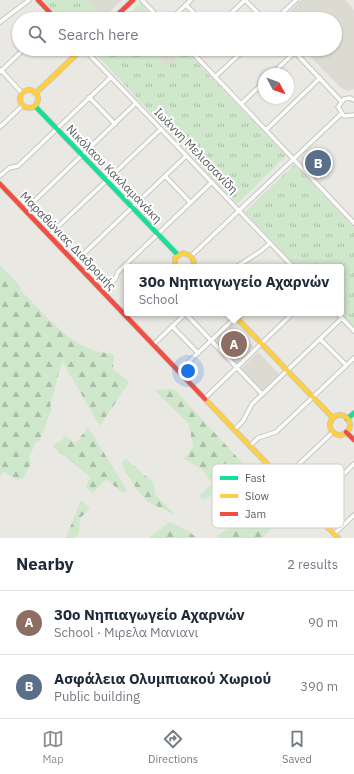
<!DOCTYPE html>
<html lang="en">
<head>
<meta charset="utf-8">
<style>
	body { margin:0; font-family:"IBM Plex Sans",sans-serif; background:#f2f2f3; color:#1f2937 }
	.compass { position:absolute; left:258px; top:68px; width:36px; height:36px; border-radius:50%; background:#fff; box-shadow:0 1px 3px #0004; rotate:131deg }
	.you { position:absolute; left:188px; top:371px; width:14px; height:14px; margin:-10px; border:3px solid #fff; border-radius:50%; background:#1a73e8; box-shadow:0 0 0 6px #1a73e833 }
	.badge { display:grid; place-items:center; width:26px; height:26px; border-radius:50%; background:#8b8d8f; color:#fff; font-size:13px; font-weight:700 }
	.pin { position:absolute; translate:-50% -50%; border:2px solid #fff; box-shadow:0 1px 4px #0006 }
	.popup { position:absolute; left:124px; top:264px; width:220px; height:52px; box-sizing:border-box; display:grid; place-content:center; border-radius:4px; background:#fff; filter:drop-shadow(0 1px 3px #0005); font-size:13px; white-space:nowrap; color:#747a83 }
	.popup b { font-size:15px; color:#1f2937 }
	.popup::after { content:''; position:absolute; left:50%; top:100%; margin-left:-8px; border:8px solid transparent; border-top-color:#fff }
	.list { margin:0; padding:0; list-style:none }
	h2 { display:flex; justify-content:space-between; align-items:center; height:52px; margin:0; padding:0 16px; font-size:17px }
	h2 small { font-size:13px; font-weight:400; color:#747a83 }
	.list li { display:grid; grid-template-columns:26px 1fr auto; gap:12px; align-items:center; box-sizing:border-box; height:64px; padding:0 16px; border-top:1px solid #e0e1e3 }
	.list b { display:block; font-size:15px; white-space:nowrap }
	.list p { margin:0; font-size:13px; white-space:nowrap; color:#747a83 }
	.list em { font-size:13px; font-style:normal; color:#747a83 }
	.icon { flex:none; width:22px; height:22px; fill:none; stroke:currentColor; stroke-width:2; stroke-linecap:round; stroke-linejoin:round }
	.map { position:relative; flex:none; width:354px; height:538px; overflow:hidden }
	.search { position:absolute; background:#fff; box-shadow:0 1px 3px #0004; left:12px; right:12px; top:12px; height:44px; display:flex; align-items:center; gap:10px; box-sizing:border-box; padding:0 14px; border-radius:22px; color:#747a83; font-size:15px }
	.sheet { height:180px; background:#fff }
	nav { display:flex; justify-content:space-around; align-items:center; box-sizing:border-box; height:56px; border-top:1px solid #e0e1e3; background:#fff; font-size:11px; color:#747a83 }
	nav a { display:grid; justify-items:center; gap:2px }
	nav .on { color:#8b8d8f }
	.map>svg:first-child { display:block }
</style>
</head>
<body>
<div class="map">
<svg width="354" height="538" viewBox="0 0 354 538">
	<defs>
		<pattern id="forest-firs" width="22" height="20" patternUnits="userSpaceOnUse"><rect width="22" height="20" fill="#cfe7cb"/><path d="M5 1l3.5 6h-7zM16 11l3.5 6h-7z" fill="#abbea8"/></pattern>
		<pattern id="park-tufts" width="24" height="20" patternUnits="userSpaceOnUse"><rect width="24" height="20" fill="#cfe7cb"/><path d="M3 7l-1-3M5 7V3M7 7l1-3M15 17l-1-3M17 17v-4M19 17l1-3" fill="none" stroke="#abbea8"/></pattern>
	</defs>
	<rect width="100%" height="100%" fill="#eae8e2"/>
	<g fill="#dcdbd2">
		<polygon points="88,0 122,0 104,17"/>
		<polygon points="301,0 345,0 354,10 354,89 348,91 341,88 303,49 335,49 335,19 282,19"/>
		<polygon points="150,49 184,49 185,50 167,67"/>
		<polygon points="231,324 234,326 232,328 235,331 237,329 244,337 244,339 246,341 247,340 253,347 236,363 214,340"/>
		<polygon points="258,352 280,375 262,391 241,369"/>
	</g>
	<g fill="url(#forest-firs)">
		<path d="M0,265l19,20 2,6c27,26 52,61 93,63l-1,15 16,13 -29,44 -38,-65 -12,46 2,2 -13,33h-3l-7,16 2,5 -8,16 -3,-1 -1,3 -16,-10 -3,6z"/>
		<polygon points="174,389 288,512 262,538 219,538 217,536 241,520 223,490 203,500 199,496 212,484 202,469 184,459 193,447 189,424 154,390"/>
		<polygon points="88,427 127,490 123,493 106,479 93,493 86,487 90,477 52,446 62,440 65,436 76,443"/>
		<polygon points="126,459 154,483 155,494 174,514 148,502 137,490 121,463"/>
		<polygon points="81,500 90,509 80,518 79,533 74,538 66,538"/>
		<polygon points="169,522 188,531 197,538 149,538"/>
	</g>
	<g fill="url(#park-tufts)">
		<polygon points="43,0 88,0 104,17 102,19 61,19"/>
		<polygon points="140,3 155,19 123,19"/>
		<polygon points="91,49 150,49 167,67 185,50 286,156 237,204"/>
		<polygon points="294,165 354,227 354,328 340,313 341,267 296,267 245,212"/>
	</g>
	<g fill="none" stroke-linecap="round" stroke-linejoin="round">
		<g stroke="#c6c6c5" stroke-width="5.5">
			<g id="street">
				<polyline points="142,0 160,19"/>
				<polyline points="245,0 264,19"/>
				<polyline points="186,5 200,19"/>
				<polyline points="171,19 191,0"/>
				<polyline points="225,19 245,0"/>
				<polyline points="276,19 296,0"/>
				<polyline points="0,22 29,0"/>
				<polyline points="84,49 293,267"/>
				<polyline points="189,49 354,223"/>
				<polyline points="292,49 341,101"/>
				<polyline points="1,70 22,93"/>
				<polyline points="0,72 24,49"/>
				<polyline points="272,74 295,52"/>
				<polyline points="215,77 245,49"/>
				<polyline points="89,97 115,124"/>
				<polyline points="354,100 350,98 344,99 338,107 344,116 354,115"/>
				<polyline points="241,104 264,82"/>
				<polyline points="0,127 22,106"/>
				<polyline points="266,130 320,78"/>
				<polyline points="0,176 9,168 18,166 111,77"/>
				<polyline points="165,176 190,202"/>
				<polyline points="25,210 136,103"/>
				<polyline points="49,235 161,129"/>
				<polyline points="191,256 341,114"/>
				<polyline points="75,262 186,156"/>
				<polyline points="236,267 261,251 270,243"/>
				<polyline points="103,292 115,279 118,272 212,182"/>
				<polyline points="337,313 354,331"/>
				<polyline points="186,314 262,394"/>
				<polyline points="172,326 198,353"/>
				<polyline points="320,339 346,365"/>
				<polyline points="153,345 186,313"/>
				<polyline points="179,371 240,313"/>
				<polyline points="205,398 293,313"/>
				<polyline points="234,430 243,421 252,404 342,318"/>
				<polyline points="250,446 258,438 276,432 354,358"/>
				<polyline points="282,480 333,432"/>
				<polyline points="309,508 354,464"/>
				<polyline points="334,534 354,515"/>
			</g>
		</g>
		<g stroke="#c7c7c6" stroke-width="6">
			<g id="fast">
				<polyline points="35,106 178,255"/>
				<polyline points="347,419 354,413"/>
			</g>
		</g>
		<g stroke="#c7c7c6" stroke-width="6">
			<g id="slow">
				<circle cx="29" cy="99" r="9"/>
				<polyline points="36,93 82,49"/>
				<polyline points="175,267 175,258 183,253 191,256 194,262 193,267"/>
				<polyline points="232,313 333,418"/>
				<polyline points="205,399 338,538"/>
				<circle cx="340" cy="425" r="10"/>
			</g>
		</g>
		<g stroke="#c7c7c6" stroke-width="6">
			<g id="jam">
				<polyline points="38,0 56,19"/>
				<polyline points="113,19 133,0"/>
				<polyline points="0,184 205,399"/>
				<polyline points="346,432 354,440"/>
			</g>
		</g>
		<use href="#street" stroke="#fcfcfb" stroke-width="3.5"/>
		<use href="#fast" stroke="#16e098" stroke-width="4.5"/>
		<use href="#slow" stroke="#ffcf43" stroke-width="4.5"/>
		<use href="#jam" stroke="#f24e42" stroke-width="4.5"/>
	</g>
	<g text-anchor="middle" stroke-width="4" stroke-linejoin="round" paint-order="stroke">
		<g font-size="12" fill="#585c62" stroke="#fff">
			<text transform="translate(196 151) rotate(46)" y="4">Ιωάννη Μελισσανίδη</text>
			<text transform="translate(114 174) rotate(46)" y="4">Νικόλαου Κακλαμανάκη</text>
			<text transform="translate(68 241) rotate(46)" y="4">Μαραθώνιας Διαδρομής</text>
		</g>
	</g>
	<rect x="212" y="464" width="132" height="64" rx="6" fill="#fff" stroke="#cdced0" stroke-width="1"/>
	<rect x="220" y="476" width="18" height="4" fill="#16e098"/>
	<rect x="220" y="494" width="18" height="4" fill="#ffcf43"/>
	<rect x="220" y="512" width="18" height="4" fill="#f24e42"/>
	<g font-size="11" fill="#585c62">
		<text x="245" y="482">Fast</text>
		<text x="245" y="500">Slow</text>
		<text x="245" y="518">Jam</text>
	</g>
</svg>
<svg class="compass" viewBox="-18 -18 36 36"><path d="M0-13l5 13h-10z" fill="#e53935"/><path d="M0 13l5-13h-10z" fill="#747a83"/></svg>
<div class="you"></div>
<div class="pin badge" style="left:234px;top:344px;background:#8d6e63">A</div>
<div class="popup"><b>30ο Νηπιαγωγείο Αχαρνών</b>School</div>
<div class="pin badge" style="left:318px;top:163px;background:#5c6f8a">B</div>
<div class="search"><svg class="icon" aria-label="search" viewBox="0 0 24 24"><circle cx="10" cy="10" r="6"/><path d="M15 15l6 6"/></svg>Search here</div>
</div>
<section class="sheet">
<h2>Nearby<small>2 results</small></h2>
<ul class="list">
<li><span class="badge" style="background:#8d6e63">A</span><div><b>30ο Νηπιαγωγείο Αχαρνών</b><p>School · Μιρελα Μανιανι</p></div><em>90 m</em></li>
<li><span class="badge" style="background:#5c6f8a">B</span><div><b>Ασφάλεια Ολυμπιακού Χωριού</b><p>Public building</p></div><em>390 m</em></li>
</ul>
</section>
<nav>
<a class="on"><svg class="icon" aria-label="map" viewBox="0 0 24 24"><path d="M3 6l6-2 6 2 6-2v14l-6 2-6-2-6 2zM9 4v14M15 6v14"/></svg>Map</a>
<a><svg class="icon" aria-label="directions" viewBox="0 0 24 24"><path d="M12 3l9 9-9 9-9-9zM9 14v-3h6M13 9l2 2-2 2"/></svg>Directions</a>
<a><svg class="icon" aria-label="saved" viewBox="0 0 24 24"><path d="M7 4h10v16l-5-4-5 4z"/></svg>Saved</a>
</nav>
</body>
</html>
